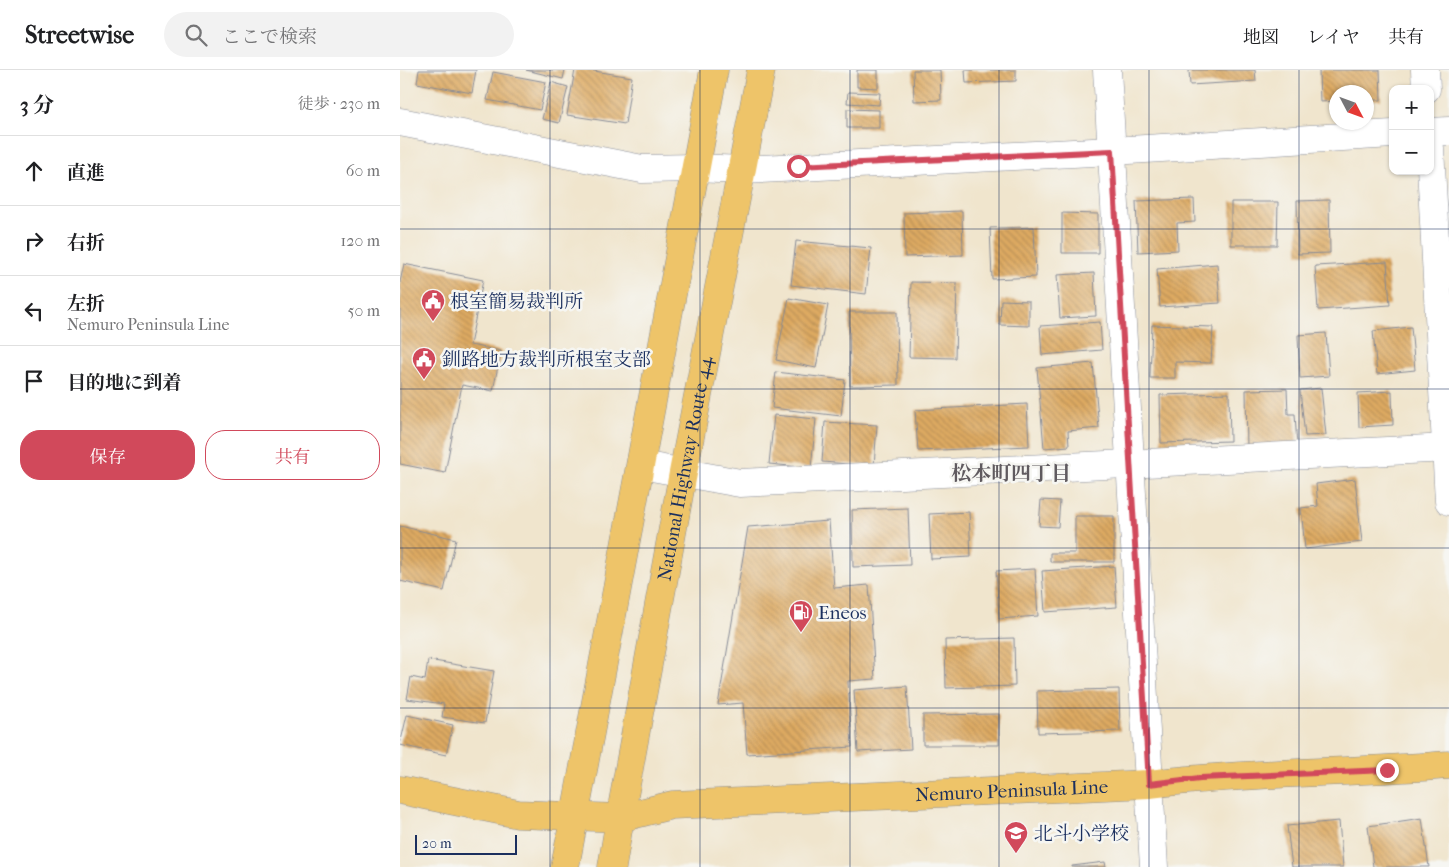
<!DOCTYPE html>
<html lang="ja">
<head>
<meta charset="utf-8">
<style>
	body { margin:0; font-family:"IM FELL French Canon","Noto Serif JP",serif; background:#f2f2f2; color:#202124 }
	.controls { position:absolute; right:15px; top:15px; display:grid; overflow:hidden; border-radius:10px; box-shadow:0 1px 4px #0004 }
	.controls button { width:45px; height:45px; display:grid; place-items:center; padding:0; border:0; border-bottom:1px solid #e0e0e0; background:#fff; color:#202124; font:25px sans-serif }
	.compass { position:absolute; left:929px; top:15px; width:45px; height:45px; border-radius:50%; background:#fff; box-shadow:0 1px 4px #0004; rotate:131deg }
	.scale { position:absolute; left:15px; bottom:12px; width:102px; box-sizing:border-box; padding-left:5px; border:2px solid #1b2f5e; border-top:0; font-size:14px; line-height:18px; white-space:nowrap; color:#1b2f5e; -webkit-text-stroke:4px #f6f6f2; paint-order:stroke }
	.stop { position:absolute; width:15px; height:15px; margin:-11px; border:4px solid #d1495b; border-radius:50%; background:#fff }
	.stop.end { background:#d1495b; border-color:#fff; box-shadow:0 1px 5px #0008 }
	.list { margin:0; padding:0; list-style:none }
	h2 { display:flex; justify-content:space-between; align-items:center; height:65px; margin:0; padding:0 20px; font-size:21px }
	h2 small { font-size:16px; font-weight:400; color:#757577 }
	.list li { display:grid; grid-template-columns:32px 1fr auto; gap:15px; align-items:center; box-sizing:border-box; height:70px; padding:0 20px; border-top:1px solid #e0e0e0 }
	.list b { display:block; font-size:19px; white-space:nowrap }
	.list p { margin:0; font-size:16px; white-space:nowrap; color:#757577 }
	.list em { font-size:16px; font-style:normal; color:#757577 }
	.actions { display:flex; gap:10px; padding:15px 20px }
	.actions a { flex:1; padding:11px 0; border:1px solid #d1495b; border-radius:20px; text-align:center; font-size:18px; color:#d1495b }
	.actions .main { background:#d1495b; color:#fff }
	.icon { flex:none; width:28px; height:28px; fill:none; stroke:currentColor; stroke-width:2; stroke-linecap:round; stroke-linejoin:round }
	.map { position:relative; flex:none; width:1049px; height:797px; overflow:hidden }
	header { display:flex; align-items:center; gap:30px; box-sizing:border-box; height:70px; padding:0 25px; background:#fff; border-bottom:1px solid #e0e0e0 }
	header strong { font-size:24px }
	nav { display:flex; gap:28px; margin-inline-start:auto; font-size:18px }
	.search { width:350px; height:45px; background:#f2f2f2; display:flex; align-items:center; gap:12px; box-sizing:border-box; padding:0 18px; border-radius:28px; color:#757577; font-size:19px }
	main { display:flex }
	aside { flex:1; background:#fff }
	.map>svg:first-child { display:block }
</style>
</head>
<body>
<header>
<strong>Streetwise</strong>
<div class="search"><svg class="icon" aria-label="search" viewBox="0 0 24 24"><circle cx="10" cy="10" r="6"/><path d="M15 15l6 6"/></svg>ここで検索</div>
<nav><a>地図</a><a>レイヤ</a><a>共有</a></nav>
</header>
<main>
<aside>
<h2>3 分<small>徒歩 · 230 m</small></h2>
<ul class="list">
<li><svg class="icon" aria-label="ahead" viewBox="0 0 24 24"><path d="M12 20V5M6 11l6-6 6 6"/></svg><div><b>直進</b></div><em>60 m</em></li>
<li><svg class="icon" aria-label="right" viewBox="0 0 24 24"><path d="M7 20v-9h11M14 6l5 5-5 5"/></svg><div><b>右折</b></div><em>120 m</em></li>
<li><svg class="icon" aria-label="left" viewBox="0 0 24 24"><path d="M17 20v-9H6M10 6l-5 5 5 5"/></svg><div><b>左折</b><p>Nemuro Peninsula Line</p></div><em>50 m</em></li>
<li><svg class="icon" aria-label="arrive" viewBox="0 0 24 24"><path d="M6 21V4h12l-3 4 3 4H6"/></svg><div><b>目的地に到着</b></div></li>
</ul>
<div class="actions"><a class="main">保存</a><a>共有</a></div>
</aside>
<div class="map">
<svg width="1049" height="797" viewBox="0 0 1049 797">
	<defs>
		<pattern id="building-back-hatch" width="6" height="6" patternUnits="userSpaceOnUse" patternTransform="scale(1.25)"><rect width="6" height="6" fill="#deaa62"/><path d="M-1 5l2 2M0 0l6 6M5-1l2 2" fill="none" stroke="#b38b54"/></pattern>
	</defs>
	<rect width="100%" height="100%" fill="#f6f6f2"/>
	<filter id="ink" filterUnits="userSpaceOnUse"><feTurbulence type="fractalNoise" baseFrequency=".02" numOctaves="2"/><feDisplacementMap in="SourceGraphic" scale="10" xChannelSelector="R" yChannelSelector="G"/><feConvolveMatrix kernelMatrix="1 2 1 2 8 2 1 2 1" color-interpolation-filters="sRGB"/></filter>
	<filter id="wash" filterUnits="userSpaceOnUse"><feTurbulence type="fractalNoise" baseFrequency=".0096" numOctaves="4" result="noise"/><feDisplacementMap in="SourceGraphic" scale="20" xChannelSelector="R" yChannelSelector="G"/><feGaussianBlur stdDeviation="1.12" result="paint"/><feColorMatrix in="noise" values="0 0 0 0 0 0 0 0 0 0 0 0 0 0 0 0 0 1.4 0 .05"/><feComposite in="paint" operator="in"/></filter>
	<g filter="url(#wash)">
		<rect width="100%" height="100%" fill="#f0e5cd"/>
		<g id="blocks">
			<g fill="url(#building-back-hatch)">
				<polygon points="19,0 76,0 72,23 17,13"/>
				<polygon points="126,0 165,0 163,9"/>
				<polygon points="175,0 188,0 232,7 225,54 167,45"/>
				<polygon points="457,0 478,0 478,18 457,17"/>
				<polygon points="513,0 540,0 541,30 514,31"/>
				<polygon points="565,0 616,0 616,11 566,13"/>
				<polygon points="789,0 855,0 856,11 790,15"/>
				<polygon points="919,0 980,0 981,30 966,30 966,22 936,22 936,31 920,32"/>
				<polygon points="93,2 146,12 140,40 87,30"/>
				<polygon points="151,12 168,17 159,53 142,49"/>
				<polygon points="448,22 480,23 479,35 447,33"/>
				<polygon points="447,39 479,40 479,58 447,58"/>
				<polygon points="794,129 795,152 777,153 778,180 738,182 736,131"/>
				<polygon points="929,130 930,183 898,184 897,131"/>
				<polygon points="831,132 878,132 877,175 831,175"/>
				<polygon points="562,141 563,185 505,187 504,143"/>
				<polygon points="662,143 698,144 698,183 662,183"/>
				<polygon points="634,157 636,207 592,209 590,158"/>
				<polygon points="396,171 471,178 466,224 391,215"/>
				<polygon points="987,192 990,235 918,240 915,196"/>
				<polygon points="4,194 83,210 70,275 101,281 93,321 62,315 45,403 0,394 0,212"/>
				<polygon points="817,194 820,233 760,237 757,199"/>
				<polygon points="694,203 696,246 660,248 657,205"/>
				<polygon points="511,212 557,213 555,288 509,287"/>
				<polygon points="389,228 428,235 416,298 376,290"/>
				<polygon points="601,230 629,231 629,256 600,255"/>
				<polygon points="449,242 497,242 498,315 450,316"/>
				<polygon points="700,252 702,280 642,285 640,256"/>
				<polygon points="752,255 813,257 811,293 775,292 775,308 750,308"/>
				<polygon points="1011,257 1015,300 977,304 973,261"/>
				<polygon points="926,263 929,306 900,308 898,265"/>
				<polygon points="693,293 699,358 668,361 669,376 644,378 637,298"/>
				<polygon points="376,302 445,310 441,346 372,338"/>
				<polygon points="921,318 926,365 905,366 900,320"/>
				<polygon points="887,319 888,344 895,344 897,376 847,378 846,320"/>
				<polygon points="992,321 993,355 959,357 958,323"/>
				<polygon points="829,323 830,371 761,373 760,325"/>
				<polygon points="627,334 629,376 518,381 515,340"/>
				<polygon points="374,345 416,349 411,398 369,394"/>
				<polygon points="425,352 477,355 474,396 422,392"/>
				<polygon points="955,409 962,472 905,479 901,438 918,436 916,414"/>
				<polygon points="641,430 660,431 658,457 639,456"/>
				<polygon points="508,438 510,495 453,497 452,440"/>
				<polygon points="569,442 571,487 531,489 529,444"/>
				<polygon points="675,446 714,446 714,492 650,492 650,483 675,483"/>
				<polygon points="429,451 434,518 469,515 475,609 448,611 452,677 347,684 343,633 318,635 348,457"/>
				<polygon points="0,456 56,469 44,521 0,511"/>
				<polygon points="714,496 717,537 645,542 642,501"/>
				<polygon points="635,499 638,546 599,549 596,501"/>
				<polygon points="614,568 615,616 546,618 545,570"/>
				<polygon points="28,590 94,601 85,653 42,647 44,634 7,629 11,607 25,610"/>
				<polygon points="507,616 511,679 458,682 454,620"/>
				<polygon points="719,619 720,661 638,663 637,621"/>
				<polygon points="599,644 599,675 523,675 523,645"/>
				<polygon points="7,645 53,655 46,685 0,675"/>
				<polygon points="1022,748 1029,797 973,797 968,756"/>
				<polygon points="939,751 943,797 892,797 887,756"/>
				<polygon points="705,792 706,797 672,797 672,796"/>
			</g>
		</g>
	</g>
	<g filter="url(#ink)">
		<use href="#blocks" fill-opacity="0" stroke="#868a96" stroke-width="1"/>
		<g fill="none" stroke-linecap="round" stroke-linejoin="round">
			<g stroke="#868a96" stroke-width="29">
				<g id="minor">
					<polyline points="707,0 754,797"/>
					<polyline points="0,52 242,99 295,98 343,100 712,81 993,64"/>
					<polyline points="1030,62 1049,61"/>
					<polyline points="241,395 340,413 1049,378"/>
				</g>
			</g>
			<g stroke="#868a96" stroke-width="29">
				<g id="tertiary">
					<polyline points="1025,0 1026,19"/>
					<polyline points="1030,78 1049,431"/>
				</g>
			</g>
			<g stroke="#868a96" stroke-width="29">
				<g id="primary">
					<path id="s1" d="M0,720l118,24 102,4 52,-13 477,-21c99,-12 200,-11 300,-19"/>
				</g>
			</g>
			<g stroke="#868a96" stroke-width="29">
				<g id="trunk">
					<polyline points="165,797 314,0"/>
					<path id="s2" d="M212,797l8,-49 63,-345 78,-403"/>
				</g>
			</g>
			<use href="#minor" stroke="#fff" stroke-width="28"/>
			<use href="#tertiary" stroke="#fff" stroke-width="28"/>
			<use href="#primary" stroke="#eec469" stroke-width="28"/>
			<use href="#trunk" stroke="#eec469" stroke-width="28"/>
		</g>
	</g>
	<g fill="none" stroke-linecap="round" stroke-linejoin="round" filter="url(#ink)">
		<polyline stroke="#d1495b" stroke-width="6" points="398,96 712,81 749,714 800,708 987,700"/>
	</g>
	<path fill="none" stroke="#1b2f5e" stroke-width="1" stroke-opacity="0.55" d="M150,0v797M300,0v797M450,0v797M599,0v797M749,0v797M899,0v797M0,159h1049M0,319h1049M0,478h1049M0,638h1049"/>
	<defs>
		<g id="civic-pin" transform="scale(1.25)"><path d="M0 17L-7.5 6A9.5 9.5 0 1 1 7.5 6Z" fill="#d1495b" stroke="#f6f6f2"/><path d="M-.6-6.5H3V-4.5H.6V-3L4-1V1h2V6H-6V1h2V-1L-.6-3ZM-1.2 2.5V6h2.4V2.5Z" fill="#fff"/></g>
		<g id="fuel-pin" transform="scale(1.25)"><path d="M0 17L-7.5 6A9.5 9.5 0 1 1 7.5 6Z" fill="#d1495b" stroke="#f6f6f2"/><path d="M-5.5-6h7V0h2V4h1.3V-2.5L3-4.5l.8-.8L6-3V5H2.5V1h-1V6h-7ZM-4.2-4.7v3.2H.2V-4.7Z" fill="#fff"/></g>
		<g id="school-pin" transform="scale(1.25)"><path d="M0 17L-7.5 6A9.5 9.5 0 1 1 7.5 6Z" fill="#d1495b" stroke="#f6f6f2"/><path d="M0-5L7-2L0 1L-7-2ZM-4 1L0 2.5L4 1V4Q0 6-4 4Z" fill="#fff"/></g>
	</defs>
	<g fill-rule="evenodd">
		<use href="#civic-pin" x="33" y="231"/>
		<use href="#civic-pin" x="24" y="289"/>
		<use href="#fuel-pin" x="401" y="542"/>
		<use href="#school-pin" x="616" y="763"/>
	</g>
	<g text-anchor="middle" stroke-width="5" stroke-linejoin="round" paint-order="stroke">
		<g font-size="19" fill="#1b2f5e" stroke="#f6f6f2" text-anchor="start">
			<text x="50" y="238">根室簡易裁判所</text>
			<text x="42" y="296">釧路地方裁判所根室支部</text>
			<text x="418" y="549">Eneos</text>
			<text x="634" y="770">北斗小学校</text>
		</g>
		<g font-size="19" fill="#1b2f5e" stroke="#f6f6f2">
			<text dy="7" stroke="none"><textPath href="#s2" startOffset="405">National Highway Route 44</textPath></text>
			<text dy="7" stroke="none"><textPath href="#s1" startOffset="616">Nemuro Peninsula Line</textPath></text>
		</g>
		<g font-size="20" font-weight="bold" fill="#5f5a5f" stroke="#f6f6f2">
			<text x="611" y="410">松本町四丁目</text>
		</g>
	</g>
</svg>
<div class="controls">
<button>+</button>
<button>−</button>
</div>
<svg class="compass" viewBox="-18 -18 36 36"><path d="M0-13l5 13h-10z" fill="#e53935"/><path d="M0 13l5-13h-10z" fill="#757577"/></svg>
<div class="scale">20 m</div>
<div class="stop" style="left:398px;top:96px"></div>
<div class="stop end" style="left:987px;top:700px"></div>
</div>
</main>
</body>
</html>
